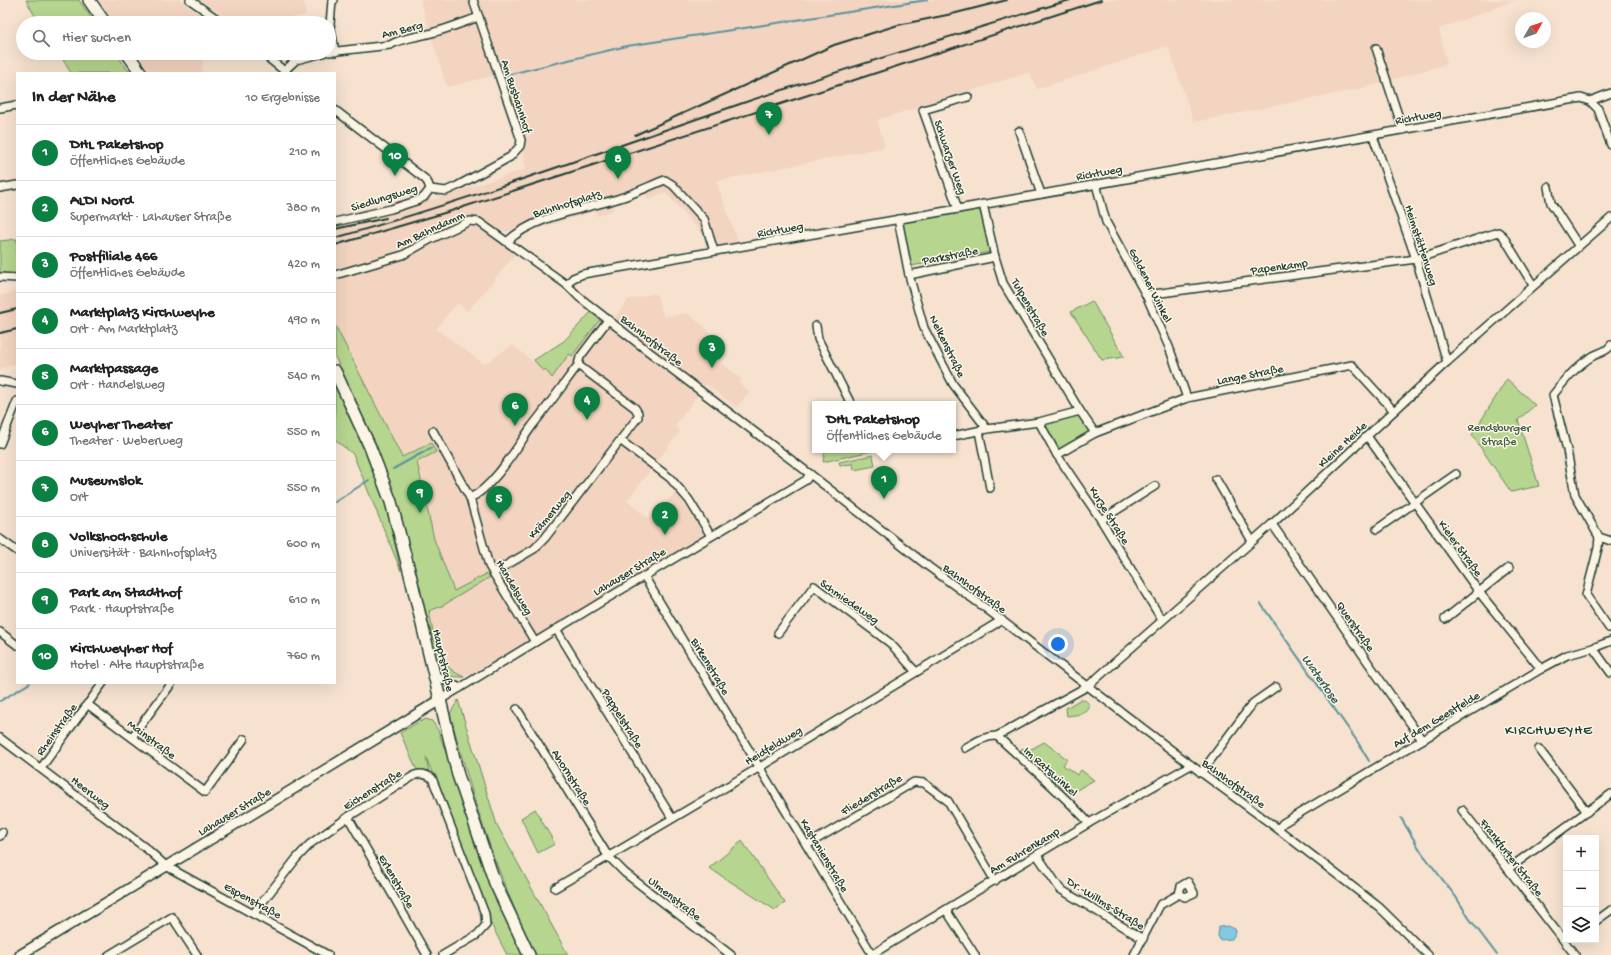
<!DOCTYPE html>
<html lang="de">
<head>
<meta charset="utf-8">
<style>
	body { margin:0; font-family:"Gochi Hand",sans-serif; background:#f2f2f2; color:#222 }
	.controls { position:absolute; right:12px; bottom:12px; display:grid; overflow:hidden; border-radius:0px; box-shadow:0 4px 16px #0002 }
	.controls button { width:36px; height:36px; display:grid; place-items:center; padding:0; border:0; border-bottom:1px solid #e0e0e0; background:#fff; color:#222; font:20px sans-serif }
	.compass { position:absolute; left:1515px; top:12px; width:36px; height:36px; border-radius:50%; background:#fff; box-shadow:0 4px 16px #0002; rotate:50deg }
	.you { position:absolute; left:1058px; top:644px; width:14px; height:14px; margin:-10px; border:3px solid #fff; border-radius:50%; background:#1a73e8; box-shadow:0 0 0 6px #1a73e833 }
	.badge { display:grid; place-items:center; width:26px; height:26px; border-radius:50%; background:#0b8043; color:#fff; font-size:13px; font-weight:700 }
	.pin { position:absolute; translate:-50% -33px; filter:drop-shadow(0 1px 2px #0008) }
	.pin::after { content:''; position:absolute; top:21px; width:14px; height:12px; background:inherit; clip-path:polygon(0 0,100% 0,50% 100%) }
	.popup { position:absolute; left:812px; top:401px; width:144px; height:52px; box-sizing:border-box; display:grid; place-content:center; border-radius:0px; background:#fff; filter:drop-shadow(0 1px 3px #0005); font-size:13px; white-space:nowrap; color:#767676 }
	.popup b { font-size:15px; color:#222 }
	.popup::after { content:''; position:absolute; left:50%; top:100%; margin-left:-8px; border:8px solid transparent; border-top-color:#fff }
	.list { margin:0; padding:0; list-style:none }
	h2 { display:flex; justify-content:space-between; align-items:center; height:52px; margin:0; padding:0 16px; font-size:17px }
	h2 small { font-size:13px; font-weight:400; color:#767676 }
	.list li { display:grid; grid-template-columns:26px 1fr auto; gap:12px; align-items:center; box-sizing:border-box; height:56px; padding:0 16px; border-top:1px solid #e0e0e0 }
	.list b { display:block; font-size:15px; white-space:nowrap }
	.list p { margin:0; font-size:13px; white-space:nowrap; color:#767676 }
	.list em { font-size:13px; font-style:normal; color:#767676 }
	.icon { flex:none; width:22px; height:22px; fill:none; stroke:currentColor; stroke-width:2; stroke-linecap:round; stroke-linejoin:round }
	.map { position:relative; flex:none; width:1611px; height:955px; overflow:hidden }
	.search { position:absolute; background:#fff; box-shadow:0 4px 16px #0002; left:16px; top:16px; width:320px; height:44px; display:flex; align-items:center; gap:10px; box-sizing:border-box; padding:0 14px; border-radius:22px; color:#767676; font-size:15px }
	.panel { position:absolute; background:#fff; box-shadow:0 4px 16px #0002; left:16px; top:72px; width:320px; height:612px; border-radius:0px }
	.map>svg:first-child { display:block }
</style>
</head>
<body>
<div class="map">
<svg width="1611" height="955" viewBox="0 0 1611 955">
	<rect width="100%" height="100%" fill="#f6e2cf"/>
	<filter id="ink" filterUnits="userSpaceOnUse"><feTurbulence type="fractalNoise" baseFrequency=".025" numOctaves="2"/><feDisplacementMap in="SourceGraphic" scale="8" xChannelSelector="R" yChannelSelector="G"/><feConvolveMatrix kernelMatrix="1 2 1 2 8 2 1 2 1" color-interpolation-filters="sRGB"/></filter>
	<g filter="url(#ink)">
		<g fill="#f2d4c0">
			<polygon points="99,0 180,0 204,18 204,23 115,23"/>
			<polygon points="201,0 303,0 306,15 261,23 234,23"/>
			<polygon points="420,0 1515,0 1439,29 1447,64 1358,89 1194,122 1168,46 1037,89 1030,72 877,120 885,147 716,181 739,245 707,250 705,237 667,194 664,193 648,199 645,192 640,193 641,196 612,205 613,210 597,216 595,211 541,227 537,218 525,223 515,229 505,232 494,228 491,234 517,252 468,311 457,303 436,329 484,364 513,345 532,361 534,360 542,370 544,369 552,378 569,353 572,355 602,317 610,324 628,300 656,293 664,317 687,313 709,331 714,357 742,380 739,383 750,392 736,407 706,384 675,426 680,431 627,501 648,518 677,492 704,535 525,645 464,677 457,674 444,665 436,647 429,611 442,606 454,591 434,539 417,462 436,452 431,443 402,457 335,325 335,225 401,210 526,169 523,149 526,144 504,73 447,87"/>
			<polygon points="137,53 203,53 202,73 151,73"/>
			<polygon points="17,291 17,363 0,369 0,296"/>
		</g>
		<g fill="#b6d58e" stroke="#6a8961">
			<polygon points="26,0 79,0 95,23 39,23"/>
			<polygon points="59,53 116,53 130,73 71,73"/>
			<polygon points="983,209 990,252 911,266 903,223"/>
			<polygon points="17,239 17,274 0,274 0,241"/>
			<polygon points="1092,301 1124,357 1102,360 1071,312"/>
			<polygon points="593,310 602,317 572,356 569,354 552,378 545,369 543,371 534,360 564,341"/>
			<path d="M335,325l67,132 29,-14 5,9 -19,10 17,77 20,52 36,-19 2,4 -50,30 -13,5c6,28 6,54 35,66 -19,0 -22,-1 -30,-20l-37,-155 -41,-101 -21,-44z"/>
			<polygon points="1507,379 1535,405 1518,420 1539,486 1511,492 1472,435"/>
			<polygon points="335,382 365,452 386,505 401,571 353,454 335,440"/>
			<polygon points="1080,412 1093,432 1058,454 1040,422"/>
			<polygon points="825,450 876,450 823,462"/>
			<polygon points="873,455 875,466 854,470 853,464 840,465 839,462"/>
			<path d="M1081,699c3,1 7,2 8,6 2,10 -16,10 -22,11l-1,-8z"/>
			<path d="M458,700l39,125 71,130h-32c-9,-16 -16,-33 -23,-50 -27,-62 -45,-126 -63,-191z"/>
			<path d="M426,719l6,2 6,9c27,76 48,153 85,225h-16l-20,-39 -61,-159 3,15 -4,-1 -7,1 -18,-39 15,-9z"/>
			<polygon points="1044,742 1067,759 1063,765 1077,775 1081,770 1094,780 1070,794 1019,751 1023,748 1026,752"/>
			<polygon points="535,809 555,844 538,853 521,818"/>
			<polygon points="742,841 785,903 775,910 709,868"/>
		</g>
		<polygon fill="#82c9e3" stroke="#5a919d" points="1228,926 1235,929 1236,932 1232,939 1220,940 1218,936 1219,927"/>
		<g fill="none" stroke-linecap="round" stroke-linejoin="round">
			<g stroke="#5a919d" stroke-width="2">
				<polyline points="502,76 627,46 927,0"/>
				<polyline points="393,469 431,448"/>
				<polyline points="335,502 369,480"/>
				<polyline points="1261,604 1357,741 1369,761"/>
				<polyline points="0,701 30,683"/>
				<polyline points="1401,818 1422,853 1456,897 1469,918 1497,955"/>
			</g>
			<g stroke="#1f3d34" stroke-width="10">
				<g id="minor">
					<polyline points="190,0 223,23"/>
					<polyline points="334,0 332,1 330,24 335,52"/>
					<polyline points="1376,48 1403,130"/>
					<path d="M329,52l61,-7c13,-8 30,-8 45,-13 15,-4 29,-10 44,-15"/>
					<polyline points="262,53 287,73"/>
					<polyline points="284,71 296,60 323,53"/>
					<polyline points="1590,101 1611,93"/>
					<polyline points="0,108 17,105"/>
					<polyline points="335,110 425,179 428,183 430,189 424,197 419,200 391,209 335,222"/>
					<polyline points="1019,131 1041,194"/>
					<polyline points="1373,136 1416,259 1447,362"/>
					<polyline points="1096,184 1106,222 1146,295 1169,347 1187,398"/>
					<polyline points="1548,187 1551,203 1578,245"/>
					<polyline points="0,188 17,185"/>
					<polyline points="430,189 446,191 457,186 510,157 520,146 521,140 473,0"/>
					<polyline points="983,204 995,257 1003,283 1080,411"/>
					<polyline points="958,209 923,110 968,97"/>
					<polyline points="898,219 909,275 924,328 953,384 987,429"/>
					<path d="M507,242c24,-25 76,-33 110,-43 17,-5 32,-13 48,-19l8,5 31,34 10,32"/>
					<polyline points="335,275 403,255 431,239 470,221 479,222 567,285 579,297 644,348 810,474 929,567 984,607 1191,765 1278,829 1379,907 1428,955"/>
					<polyline points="909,275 995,257"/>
					<polyline points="0,277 17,278"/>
					<polyline points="567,285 573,278 583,274 958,209 1581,98 1590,101 1598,109 1611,145"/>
					<polyline points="1146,295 1416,259 1498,232 1503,236 1533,285"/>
					<polyline points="816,326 818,339 851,404"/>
					<path d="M1611,345c-4,7 -11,7 -18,11 -17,10 -28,24 -40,39l14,55 8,45 24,42 12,4"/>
					<polyline points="0,381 17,384"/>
					<polyline points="1039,422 1057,455 1101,520 1162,620"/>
					<polyline points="433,431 470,498 489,566 535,642"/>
					<polyline points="979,431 990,488"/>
					<polyline points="953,436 987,429 1039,422 1080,411 1095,433"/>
					<polyline points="1367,436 1479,592 1541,669"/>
					<polyline points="620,440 670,478 689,500 711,536"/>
					<polyline points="0,444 17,401"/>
					<polyline points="1057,455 1095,433 1187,398 1352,365 1394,411"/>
					<polyline points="1216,479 1252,541"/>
					<path d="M470,498c23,-10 47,-51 62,-72 16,-20 31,-41 46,-61l2,-8 28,-37"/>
					<polyline points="1101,520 1155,486"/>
					<polyline points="1272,524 1422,740"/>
					<polyline points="1377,529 1456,474"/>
					<polyline points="1599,537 1598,548 1586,595 1609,628"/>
					<polyline points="0,539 17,551"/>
					<polyline points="493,573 534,549 545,538 638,417 638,413 635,408 578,365"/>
					<polyline points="644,576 872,954"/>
					<polyline points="1445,619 1509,568"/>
					<polyline points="556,629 672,818"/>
					<polyline points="0,632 17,645"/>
					<polyline points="778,633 814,586 890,643 916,672"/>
					<polyline points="1593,648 1611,673"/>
					<polyline points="435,675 460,688"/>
					<polyline points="440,700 611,596 806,480 810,474"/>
					<polyline points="87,704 205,792 244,739"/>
					<polyline points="517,709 608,856 625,873 731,955"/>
					<polyline points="132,737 172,683"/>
					<polyline points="0,738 147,849 166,866 328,955"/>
					<path d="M965,748c11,-6 19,-12 32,-12"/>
					<polyline points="1539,749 1587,812"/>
					<polyline points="41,768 103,683"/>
					<polyline points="1201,773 1253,703 1276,687"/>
					<polyline points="1462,810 1575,955"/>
					<polyline points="348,817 427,955"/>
					<path d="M1089,823c-28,-31 -61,-58 -92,-87l91,-50 184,-162 175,-162 164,-144"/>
					<polyline points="1278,829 1283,823 1541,669 1567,655 1593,648 1611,641"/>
					<polyline points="0,836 2,832"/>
					<polyline points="807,845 914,782 924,783 948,801 995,881"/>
					<polyline points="1037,855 1060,889 1143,939"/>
					<polyline points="1508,869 1611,794"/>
					<polyline points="555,888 760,767 1002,620"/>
					<polyline points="946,910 975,955"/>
					<path d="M254,913l42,-54 14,-15 38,-27 67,-42c6,-2 10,-1 17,3l53,136 1,11 -9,10 -34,20"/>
					<polyline points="1596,921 1611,910"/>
					<polyline points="109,955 172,917 197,955"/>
					<polyline points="871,955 1089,823 1191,765"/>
					<polyline points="1134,955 1160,905 1179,894 1185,897 1194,893 1188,882 1181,886 1179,894"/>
				</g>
			</g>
			<g stroke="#1f3d34" stroke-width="12">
				<polyline id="tertiary" points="20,955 440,700"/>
			</g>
			<g stroke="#1f3d34" stroke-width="14">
				<g id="secondary">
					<polyline points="89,0 105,23"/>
					<polyline points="127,53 141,73"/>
					<polyline points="335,371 370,447 391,502 410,574 458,775 495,883 529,955"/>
				</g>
			</g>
			<use href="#minor" stroke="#fcf5e5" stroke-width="7"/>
			<use href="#tertiary" stroke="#fcf5e5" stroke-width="9"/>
			<use href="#secondary" stroke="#fcf5e5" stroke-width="11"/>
			<g stroke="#1f3d34" stroke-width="2">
				<polyline points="635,135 834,45 898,25 952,14 1007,0"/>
				<polyline points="335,229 386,218"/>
				<path d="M335,238c137,-39 271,-88 405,-134 110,-37 220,-71 330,-104"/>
				<polyline points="335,245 451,211 1101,0"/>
				<polyline points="0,313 17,309"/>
				<polyline points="0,333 17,329"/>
			</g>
		</g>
	</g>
	<g text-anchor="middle" stroke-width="3" stroke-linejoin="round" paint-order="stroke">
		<g font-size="12" fill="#1f3d34" stroke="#fcf5e5">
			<text transform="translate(402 29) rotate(-14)" y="4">Am Berg</text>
			<text transform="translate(517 96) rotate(72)" y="4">Am Busbahnhof</text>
			<text transform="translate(1418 116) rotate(-10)" y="4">Richtweg</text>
			<text transform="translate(951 157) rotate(71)" y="4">Schwarzer Weg</text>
			<text transform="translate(1099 172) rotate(-10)" y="4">Richtweg</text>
			<text transform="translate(384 197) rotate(-17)" y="4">Siedlungsweg</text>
			<text transform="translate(567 203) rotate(-17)" y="4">Bahnhofsplatz</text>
			<text transform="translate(430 229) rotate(-25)" y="4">Am Bahndamm</text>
			<text transform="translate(780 229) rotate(-10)" y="4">Richtweg</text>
			<text transform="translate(1422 245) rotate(72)" y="4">Heimstättenweg</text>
			<text transform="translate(950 255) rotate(-11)" y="4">Parkstraße</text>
			<text transform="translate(1279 266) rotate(-8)" y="4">Papenkamp</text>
			<text transform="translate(1151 285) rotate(63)" y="4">Goldener Winkel</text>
			<text transform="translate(1031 307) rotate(60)" y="4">Tulpenstraße</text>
			<text transform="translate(652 340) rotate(38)" y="4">Bahnhofstraße</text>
			<text transform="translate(948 346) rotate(64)" y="4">Nelkenstraße</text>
			<text transform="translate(1250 374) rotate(-11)" y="4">Lange Straße</text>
			<text transform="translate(1342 444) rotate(-43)" y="4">Kleine Heide</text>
			<text transform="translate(549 514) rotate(-50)" y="4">Krämerweg</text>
			<text transform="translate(1110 515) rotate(58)" y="4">Kurze Straße</text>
			<text transform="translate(1461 548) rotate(54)" y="4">Kieler Straße</text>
			<text transform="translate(629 571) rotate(-31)" y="4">Lahauser Straße</text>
			<text transform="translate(515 587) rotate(60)" y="4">Handelsweg</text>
			<text transform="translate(975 588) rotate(36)" y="4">Bahnhofstraße</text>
			<text transform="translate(850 601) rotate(35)" y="4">Schmiedeweg</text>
			<text transform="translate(1356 626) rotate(55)" y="4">Querstraße</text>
			<text transform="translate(444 660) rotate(77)" y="4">Hauptstraße</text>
			<text transform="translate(711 666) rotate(59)" y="4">Birkenstraße</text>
			<text transform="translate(623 718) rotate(58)" y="4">Pappelstraße</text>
			<text transform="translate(1436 719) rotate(-31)" y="4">Auf dem Geestfelde</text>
			<text transform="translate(56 729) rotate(-54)" y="4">Rheinstraße</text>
			<text transform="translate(152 739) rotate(37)" y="4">Mainstraße</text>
			<text transform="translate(773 745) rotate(-31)" y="4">Heidfeldweg</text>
			<text transform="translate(1051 771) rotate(42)" y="4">Im Ratswinkel</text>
			<text transform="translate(572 777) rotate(58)" y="4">Ahornstraße</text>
			<text transform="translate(1234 783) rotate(36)" y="4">Bahnhofstraße</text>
			<text transform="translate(372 789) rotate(-32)" y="4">Eichenstraße</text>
			<text transform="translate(91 792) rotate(38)" y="4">Heerweg</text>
			<text transform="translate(871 794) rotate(-31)" y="4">Fliederstraße</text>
			<text transform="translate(234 811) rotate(-31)" y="4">Lahauser Straße</text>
			<text transform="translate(1024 850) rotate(-31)" y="4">Am Fuhrenkamp</text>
			<text transform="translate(825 855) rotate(59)" y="4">Kastanienstraße</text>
			<text transform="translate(1512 857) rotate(52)" y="4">Frankfurter Straße</text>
			<text transform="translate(397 881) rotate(60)" y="4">Erlenstraße</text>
			<text transform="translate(675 898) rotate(38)" y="4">Ulmenstraße</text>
			<text transform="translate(253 900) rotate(29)" y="4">Espenstraße</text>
			<text transform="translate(1106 903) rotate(32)" y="4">Dr.-Willms-Straße</text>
		</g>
		<g font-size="12" fill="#3d5b46" stroke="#fcf5e5">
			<text x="1499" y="431">Rendsburger<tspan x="1499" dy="14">Straße</tspan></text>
		</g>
		<g font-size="13" font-style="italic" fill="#335957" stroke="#fcf5e5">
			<text transform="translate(1322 678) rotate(55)" y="5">Waterlose</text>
		</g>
		<g font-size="14" letter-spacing="1" fill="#1f3d34" stroke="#fcf5e5">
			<text x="1549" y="734">KIRCHWEYHE</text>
		</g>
	</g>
</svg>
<div class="controls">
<button>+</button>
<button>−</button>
<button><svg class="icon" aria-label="layers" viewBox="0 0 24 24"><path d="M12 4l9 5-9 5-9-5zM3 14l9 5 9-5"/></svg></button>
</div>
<svg class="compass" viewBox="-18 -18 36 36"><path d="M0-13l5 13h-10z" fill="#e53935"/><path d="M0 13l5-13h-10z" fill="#767676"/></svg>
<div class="you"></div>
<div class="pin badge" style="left:884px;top:499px">1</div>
<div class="popup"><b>DHL Paketshop</b>Öffentliches Gebäude</div>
<div class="pin badge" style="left:665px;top:535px">2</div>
<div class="pin badge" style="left:712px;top:368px">3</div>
<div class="pin badge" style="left:587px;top:420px">4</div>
<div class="pin badge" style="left:499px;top:519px">5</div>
<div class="pin badge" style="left:515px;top:426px">6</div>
<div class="pin badge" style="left:769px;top:135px">7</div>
<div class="pin badge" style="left:618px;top:179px">8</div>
<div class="pin badge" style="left:420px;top:513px">9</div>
<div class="pin badge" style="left:395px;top:176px">10</div>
<div class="search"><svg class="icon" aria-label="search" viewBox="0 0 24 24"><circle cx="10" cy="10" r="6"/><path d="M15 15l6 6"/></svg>Hier suchen</div>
<section class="panel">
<h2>In der Nähe<small>10 Ergebnisse</small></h2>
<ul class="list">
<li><span class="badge">1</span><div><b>DHL Paketshop</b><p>Öffentliches Gebäude</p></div><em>210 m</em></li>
<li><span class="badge">2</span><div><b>ALDI Nord</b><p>Supermarkt · Lahauser Straße</p></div><em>380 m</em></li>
<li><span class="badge">3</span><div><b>Postfiliale 466</b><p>Öffentliches Gebäude</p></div><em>420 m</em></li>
<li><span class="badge">4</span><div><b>Marktplatz Kirchweyhe</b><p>Ort · Am Marktplatz</p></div><em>490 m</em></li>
<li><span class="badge">5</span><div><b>Marktpassage</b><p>Ort · Handelsweg</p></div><em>540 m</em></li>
<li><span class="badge">6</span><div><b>Weyher Theater</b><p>Theater · Weberweg</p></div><em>550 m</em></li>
<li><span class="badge">7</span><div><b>Museumslok</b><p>Ort</p></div><em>550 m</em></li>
<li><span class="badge">8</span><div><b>Volkshochschule</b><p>Universität · Bahnhofsplatz</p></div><em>600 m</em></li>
<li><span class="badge">9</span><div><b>Park am Stadthof</b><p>Park · Hauptstraße</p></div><em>610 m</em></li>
<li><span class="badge">10</span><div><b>Kirchweyher Hof</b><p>Hotel · Alte Hauptstraße</p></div><em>760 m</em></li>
</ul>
</section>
</div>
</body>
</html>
